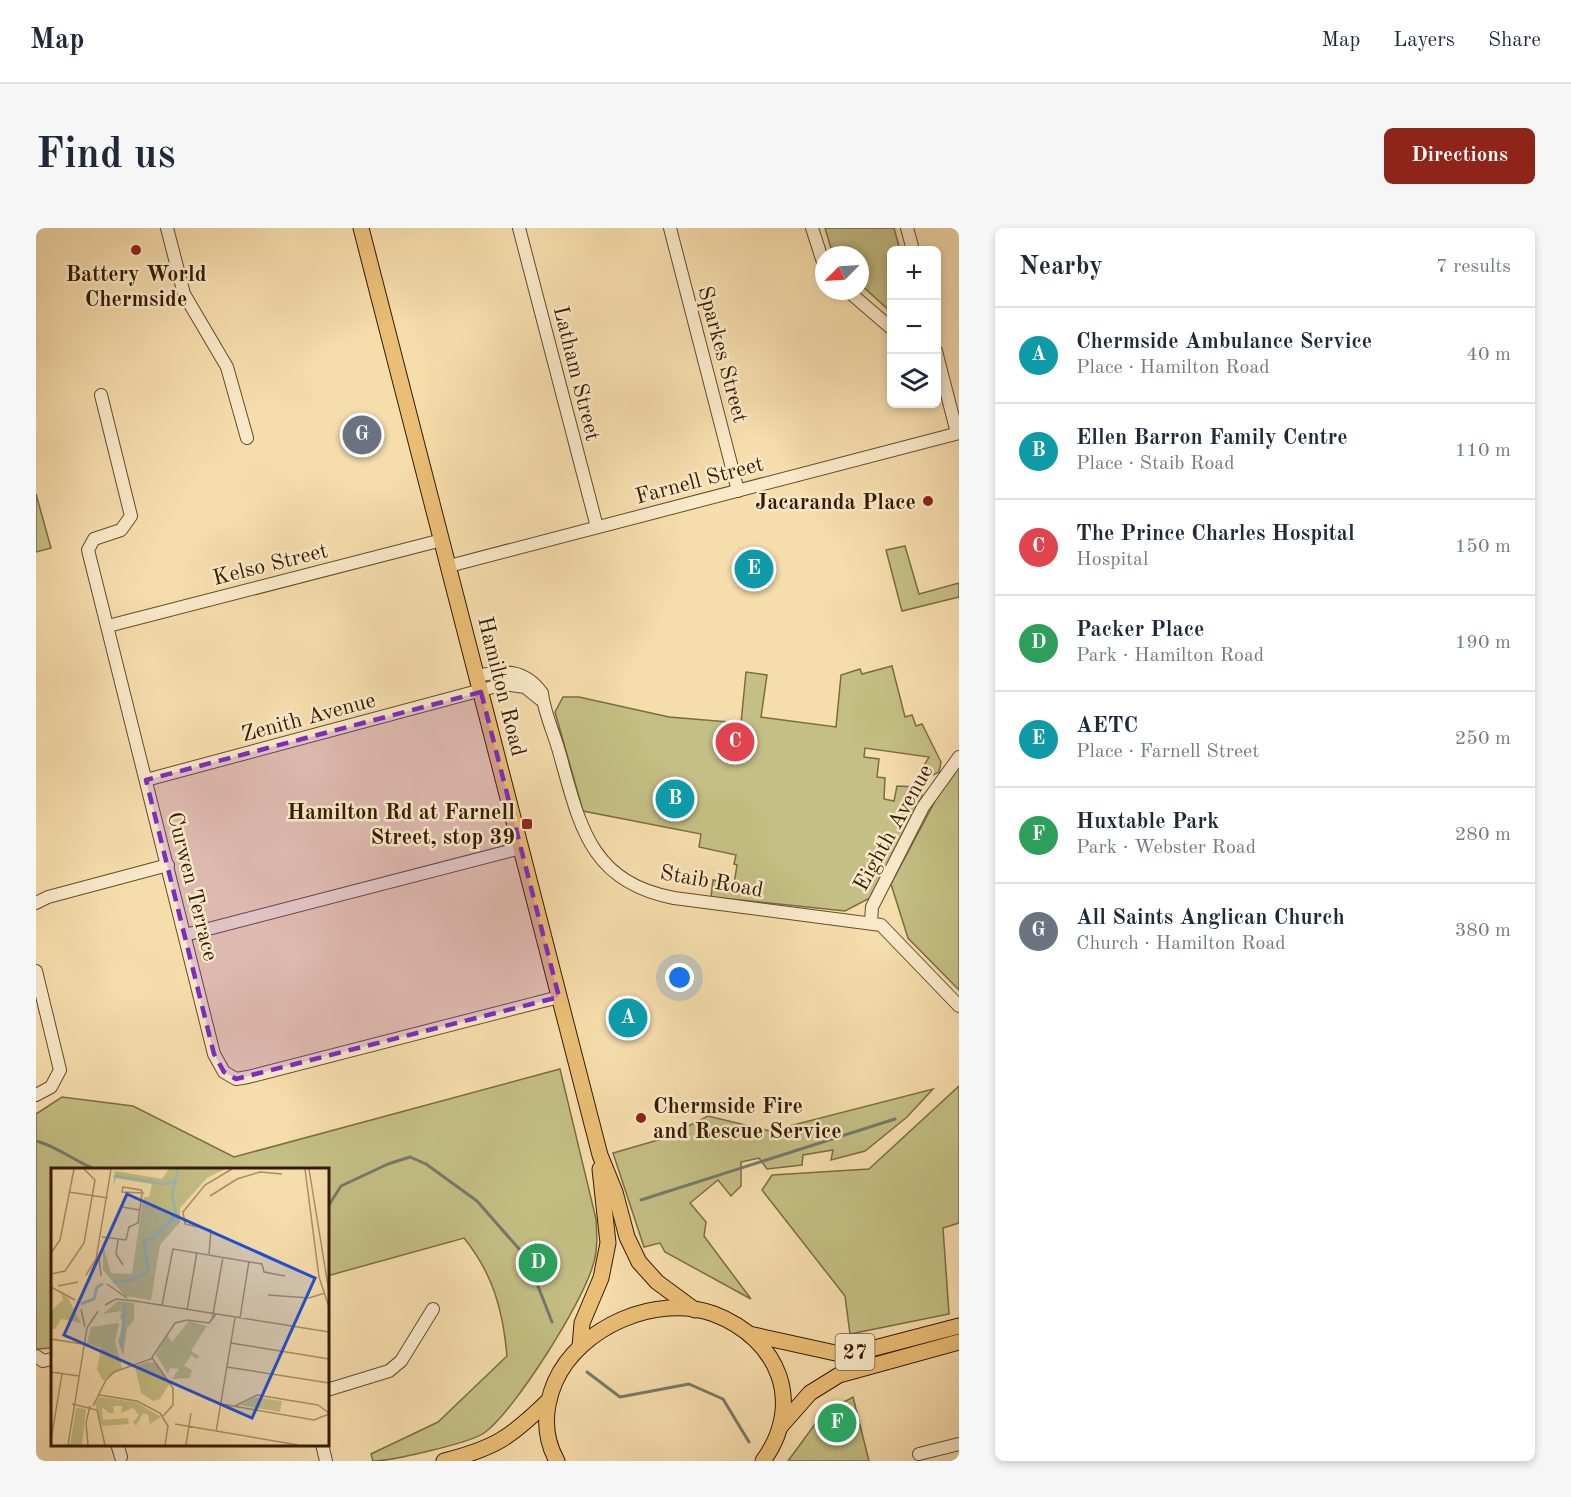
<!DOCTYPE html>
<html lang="en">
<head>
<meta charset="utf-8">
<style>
	body { margin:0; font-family:"Old Standard TT",serif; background:#f6f6f7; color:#1f2937 }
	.controls { position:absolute; right:18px; top:18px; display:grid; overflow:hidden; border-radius:9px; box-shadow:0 3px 9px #0003 }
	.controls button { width:54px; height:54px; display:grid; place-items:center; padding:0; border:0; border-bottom:2px solid #e0e1e3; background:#fff; color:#1f2937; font:30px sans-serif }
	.compass { position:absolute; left:779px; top:18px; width:54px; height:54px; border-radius:50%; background:#fff; box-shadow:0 3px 9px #0003; rotate:246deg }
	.you { position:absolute; left:644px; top:750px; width:21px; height:21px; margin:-15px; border:4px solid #fff; border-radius:50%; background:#1a73e8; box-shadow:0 0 0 9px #1a73e833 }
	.badge { display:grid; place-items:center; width:39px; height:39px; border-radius:50%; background:#8f2418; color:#fff; font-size:20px; font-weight:700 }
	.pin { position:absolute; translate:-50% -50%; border:3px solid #fff; box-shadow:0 2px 6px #0006 }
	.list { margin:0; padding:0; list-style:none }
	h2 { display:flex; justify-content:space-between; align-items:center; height:78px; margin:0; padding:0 24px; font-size:26px }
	h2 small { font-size:20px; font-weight:400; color:#747a83 }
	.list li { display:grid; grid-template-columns:39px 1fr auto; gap:18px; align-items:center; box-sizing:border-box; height:96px; padding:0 24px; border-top:2px solid #e0e1e3 }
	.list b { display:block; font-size:22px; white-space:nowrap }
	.list p { margin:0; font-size:20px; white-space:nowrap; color:#747a83 }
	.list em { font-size:20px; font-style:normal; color:#747a83 }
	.icon { flex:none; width:33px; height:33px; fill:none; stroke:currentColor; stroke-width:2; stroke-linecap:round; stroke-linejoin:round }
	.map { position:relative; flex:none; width:923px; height:1233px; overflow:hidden; border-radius:9px }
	header { display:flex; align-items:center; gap:36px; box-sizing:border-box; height:84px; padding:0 30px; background:#fff; border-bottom:2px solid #e0e1e3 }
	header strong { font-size:28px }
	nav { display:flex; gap:33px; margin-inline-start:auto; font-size:21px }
	.intro { display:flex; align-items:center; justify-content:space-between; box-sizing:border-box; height:144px; padding:0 36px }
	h1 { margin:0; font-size:42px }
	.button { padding:15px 27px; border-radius:9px; background:#8f2418; color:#fff; font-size:21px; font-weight:700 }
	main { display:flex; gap:36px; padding:0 36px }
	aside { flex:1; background:#fff; border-radius:9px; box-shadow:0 3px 9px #0003 }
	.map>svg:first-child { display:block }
</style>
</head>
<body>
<header>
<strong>Map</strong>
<nav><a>Map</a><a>Layers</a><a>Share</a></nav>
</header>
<div class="intro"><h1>Find us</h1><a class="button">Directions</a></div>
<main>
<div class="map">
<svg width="923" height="1233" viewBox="0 0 923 1233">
	<rect width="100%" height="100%" fill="#f6ddac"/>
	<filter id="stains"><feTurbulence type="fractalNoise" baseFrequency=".00333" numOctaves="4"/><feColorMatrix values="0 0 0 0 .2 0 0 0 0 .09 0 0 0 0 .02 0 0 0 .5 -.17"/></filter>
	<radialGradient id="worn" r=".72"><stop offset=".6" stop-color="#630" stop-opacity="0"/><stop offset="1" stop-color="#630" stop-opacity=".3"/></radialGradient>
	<g fill="#c4bf84" stroke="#7c6c42" stroke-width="1.5">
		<polygon points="789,0 858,0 864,22 855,22 855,84 824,56 824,27 797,27"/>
		<polygon points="0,266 15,320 0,324"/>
		<polygon points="869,318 883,366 923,355 923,369 866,383 850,322"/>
		<polygon points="856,438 869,489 876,487 880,498 886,496 905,534 903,544 895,548 885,543 893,529 829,520 828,529 843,531 841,549 849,550 848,571 858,573 861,558 882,559 886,567 834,670 809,683 675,669 677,652 698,656 701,637 698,636 700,627 663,619 665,606 547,583 519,484 527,469 543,469 633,489 705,495 710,444 731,447 725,489 800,499 805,447 824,441 826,446"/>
		<polygon points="923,538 923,762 872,710 855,656 906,560"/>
		<path d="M524,841l36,150c1,16 2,31 -3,46 -10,37 -79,147 -109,168 -14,10 -93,28 -111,28l-2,-7 67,-32 69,-66c-4,-46 -14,-82 -43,-118l-137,38v-106h-275v178l-16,1v-235l26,-17 71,9 101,51z"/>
		<polygon points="923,858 923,995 907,1000 913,1086 814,1106 809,1068 726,962 736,947 833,941"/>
		<polygon points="897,861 871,889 829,923 795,932 797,922 767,927 766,937 731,941 723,930 705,934 705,958 695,968 682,952 654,975 670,994 668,1008 715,1071 629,1024 624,1015 608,1019 577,925 629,910 672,888 734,903"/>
		<polygon points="817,1169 833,1233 752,1233 787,1185"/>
	</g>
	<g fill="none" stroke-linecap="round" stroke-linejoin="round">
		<g stroke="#757a6b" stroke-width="3">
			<path d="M0,913c23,6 39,21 61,29"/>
			<polyline points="605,972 859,891"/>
			<polyline points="291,980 305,958 352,936 374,929 390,936 441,973 491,1030 516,1094"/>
			<polyline points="551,1144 584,1169 653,1156 687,1171 713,1214"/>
		</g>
		<g stroke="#654b2b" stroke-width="14">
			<g id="minor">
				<polyline points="131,0 148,66 191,139 211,210"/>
				<polyline points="483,0 561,299"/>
				<polyline points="634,0 702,263"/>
				<polyline points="776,0 788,37"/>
				<polyline points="871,0 877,22"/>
				<polyline points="812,63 855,100"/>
				<polyline points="900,123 921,205"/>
				<polyline points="65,167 95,288 85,302 58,311 52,322 178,826 188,844 200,851 212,849 523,769"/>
				<polyline points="413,338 923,205"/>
				<polyline points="72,398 406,312"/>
				<path d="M441,448c27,-6 47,-7 65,17 2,20 13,42 18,62 20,71 30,127 114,143l207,27 78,81"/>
				<polyline points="110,552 468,456 489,459 504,471"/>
				<polyline points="0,675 12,669 132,637"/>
				<polyline points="835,694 836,679 887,579 923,529"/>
				<polyline points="149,707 485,620"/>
				<polyline points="0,743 24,842 15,859 0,867"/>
				<polyline points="0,1128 7,1133 16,1131"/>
				<polyline points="291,1162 353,1143 365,1133 397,1081"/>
				<polyline points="81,1216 85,1229"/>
				<polyline points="286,1216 290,1233"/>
				<polyline points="883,1226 923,1216"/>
			</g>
		</g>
		<g stroke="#351a00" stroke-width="17">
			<g id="major">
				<polyline points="325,0 564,927 579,964 591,1009 603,1034 621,1054 659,1082"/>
				<polyline points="713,1106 804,1126 831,1122 923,1098"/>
				<polyline points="544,1119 546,1095 565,1050 572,1015 564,941"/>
				<polyline points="744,1199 774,1165 803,1147 923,1114"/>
				<path d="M408,1233c52,-13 67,-24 105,-61"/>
				<path d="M521,1233c-14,-25 -13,-53 -2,-79 24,-55 102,-89 159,-68 65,25 91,89 49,147"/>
			</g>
		</g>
		<use href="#minor" stroke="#f9e9c9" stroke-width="12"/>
		<use href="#major" stroke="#ebbe76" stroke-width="15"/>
	</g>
	<path fill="#7b2cbf" fill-opacity="0.2" stroke="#7b2cbf" stroke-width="4.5" stroke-dasharray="12 8" stroke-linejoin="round" d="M445,464l78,305 -323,82 -12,-7 -10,-18 -68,-274z"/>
	<g fill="#8f2418" stroke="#f9e9c9" stroke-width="2">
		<circle cx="100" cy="22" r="6"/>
		<circle cx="892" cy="273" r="6"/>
		<rect x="485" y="590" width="12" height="12" rx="3"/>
		<circle cx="605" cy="890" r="6"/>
	</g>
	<g text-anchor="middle" stroke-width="5" stroke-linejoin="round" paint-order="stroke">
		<rect fill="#f9e9c9" stroke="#70583c" stroke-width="1.5" x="799.5" y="1106" width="39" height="36" rx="4.5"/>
		<g font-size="21" font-weight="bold" fill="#351a00">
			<text x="819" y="1131">27</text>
		</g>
		<g font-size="22" font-weight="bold" fill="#351a00" stroke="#f9e9c9" text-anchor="end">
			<text x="100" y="53" text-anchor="middle">Battery World<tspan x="100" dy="25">Chermside</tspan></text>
			<text x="880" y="281">Jacaranda Place</text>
			<text x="479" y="591">Hamilton Rd at Farnell<tspan x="479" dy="25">Street, stop 39</tspan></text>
			<text x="617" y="885" text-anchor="start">Chermside Fire<tspan x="617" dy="25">and Rescue Service</tspan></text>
		</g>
		<g font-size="22" fill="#351a00" stroke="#f9e9c9">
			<text transform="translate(688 126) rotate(75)" y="8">Sparkes Street</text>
			<text transform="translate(542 145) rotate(76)" y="8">Latham Street</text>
			<text transform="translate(663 251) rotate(-15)" y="8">Farnell Street</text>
			<text transform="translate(234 335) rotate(-14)" y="8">Kelso Street</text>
			<text transform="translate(467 458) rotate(76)" y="8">Hamilton Road</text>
			<text transform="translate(272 488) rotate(-15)" y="8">Zenith Avenue</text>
			<text transform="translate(856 599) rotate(-61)" y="8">Eighth Avenue</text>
			<text transform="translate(676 652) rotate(10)" y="8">Staib Road</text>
			<text transform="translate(158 658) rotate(76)" y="8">Curwen Terrace</text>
		</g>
	</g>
	<g transform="translate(15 940)">
		<rect width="278" height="278" fill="#f6ddac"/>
		<path d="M118,1h56l-18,9 -27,30v14l-20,23 -9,55 -26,-4 -22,-26v-25l8,28 21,1 10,-69 2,-8h5l3,-13 -36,-6 -3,8 2,-15 47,8zM10,125l7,5 13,25 -20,-4 -6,10h-4v-18l12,-11zM67,133l16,2v17l-7,8 -4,28 -5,-15 6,-19 -4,-4 2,-7 -19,3zM138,153l18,5 -16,25 8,5 -2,3 -6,-4 -7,11 8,4 -2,8 -18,1 7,-10 -9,-1 -2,6 -12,-19 11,-20 5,7zM68,155l-4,18 7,27 -19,13 -6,-12 4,-21 -14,-5 4,-16zM96,194l10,1 13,20 -10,16 -7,2 -12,-8 -6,-26zM48,229l37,5 25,15 -11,7 -2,-9 -5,-2 -7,13 -3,-4 6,-7 -6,-7 -12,5 1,-7h-9l1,7h-5l-7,-6 1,13 25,-2 1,6 -27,2 -7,-22zM204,229l27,4 -2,11 -40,-7zM25,240l10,1 -4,36h-12z" fill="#c4bf84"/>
		<path fill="none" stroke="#a0bab3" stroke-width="3" d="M63,8l50,8 11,-3M62,114l19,-2 16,-9 -4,-30 9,-3 23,-23 -4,-21 6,-25M30,136l13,-5 3,-12 6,-3M70,180l4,-44"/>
		<path fill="none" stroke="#a98f67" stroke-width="1.5" d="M254,1l14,108 10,30M258,1l20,123M72,19l18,3 2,3 -21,-1zM18,24l39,6M159,28l27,-17 23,-7 22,2M71,39l18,3M51,69l24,3 3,-13 9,-4 4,-29M67,72l-2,14 7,11M0,85l9,-13 14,-71M158,86l2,-24 -26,-6 -2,-12 22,-27 27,-16M48,90l2,18M0,106l14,-3 19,-28 11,-63 -11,-11M35,107l10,-16 15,-90M56,116l20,14M7,118l20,-4M0,119l24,13M217,127l41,3 16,-5M54,137l11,-6 19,2 194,31M111,137l11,-56 89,15 2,8 21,4M30,141l4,18M136,142l10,-58M189,150l9,-57M161,152l11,-63M0,171l31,5M180,175l98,16M101,190l21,30v17l-10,11M176,199l102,16M0,204l28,4M48,227l38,6 23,12 8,13 -3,19M21,236l25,6 8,35M170,236l93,16 15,-6M42,238l13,-26 8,-8 37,-13 24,-36 12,-3 22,3 7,-9M184,238l22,-11 61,10 11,8M124,256l123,21M165,264l19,-114M0,272l11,-66M17,277l19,-117 11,-17M37,277l-2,-22 4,-17M135,277l5,-32"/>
		<path fill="#1d4ed8" fill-opacity="0.15" stroke="#1d4ed8" stroke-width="3" d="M76,26l188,84 -63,140 -188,-83z"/>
		<rect width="278" height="278" fill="none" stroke="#351a00" stroke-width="3"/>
	</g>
	<rect width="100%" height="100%" filter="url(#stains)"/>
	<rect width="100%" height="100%" fill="url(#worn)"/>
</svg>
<div class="controls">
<button>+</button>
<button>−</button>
<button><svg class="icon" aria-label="layers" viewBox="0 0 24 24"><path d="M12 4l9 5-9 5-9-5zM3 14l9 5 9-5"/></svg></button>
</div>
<svg class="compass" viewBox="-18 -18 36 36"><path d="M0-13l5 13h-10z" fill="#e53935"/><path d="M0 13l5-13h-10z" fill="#747a83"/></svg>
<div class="you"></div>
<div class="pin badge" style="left:592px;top:790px;background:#0f9aa8">A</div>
<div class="pin badge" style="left:639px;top:571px;background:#0f9aa8">B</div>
<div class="pin badge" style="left:699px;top:514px;background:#e0444e">C</div>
<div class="pin badge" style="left:502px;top:1035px;background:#2e9e5b">D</div>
<div class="pin badge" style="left:718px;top:341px;background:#0f9aa8">E</div>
<div class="pin badge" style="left:801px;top:1195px;background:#2e9e5b">F</div>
<div class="pin badge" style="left:326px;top:207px;background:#6b7280">G</div>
</div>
<aside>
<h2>Nearby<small>7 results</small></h2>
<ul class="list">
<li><span class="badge" style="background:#0f9aa8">A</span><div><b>Chermside Ambulance Service</b><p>Place · Hamilton Road</p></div><em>40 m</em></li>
<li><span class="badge" style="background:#0f9aa8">B</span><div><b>Ellen Barron Family Centre</b><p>Place · Staib Road</p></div><em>110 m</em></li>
<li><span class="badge" style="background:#e0444e">C</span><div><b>The Prince Charles Hospital</b><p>Hospital</p></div><em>150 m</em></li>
<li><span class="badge" style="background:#2e9e5b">D</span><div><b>Packer Place</b><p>Park · Hamilton Road</p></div><em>190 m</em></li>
<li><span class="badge" style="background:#0f9aa8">E</span><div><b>AETC</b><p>Place · Farnell Street</p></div><em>250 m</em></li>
<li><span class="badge" style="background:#2e9e5b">F</span><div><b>Huxtable Park</b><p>Park · Webster Road</p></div><em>280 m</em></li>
<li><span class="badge" style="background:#6b7280">G</span><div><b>All Saints Anglican Church</b><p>Church · Hamilton Road</p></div><em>380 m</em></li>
</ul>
</aside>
</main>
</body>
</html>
